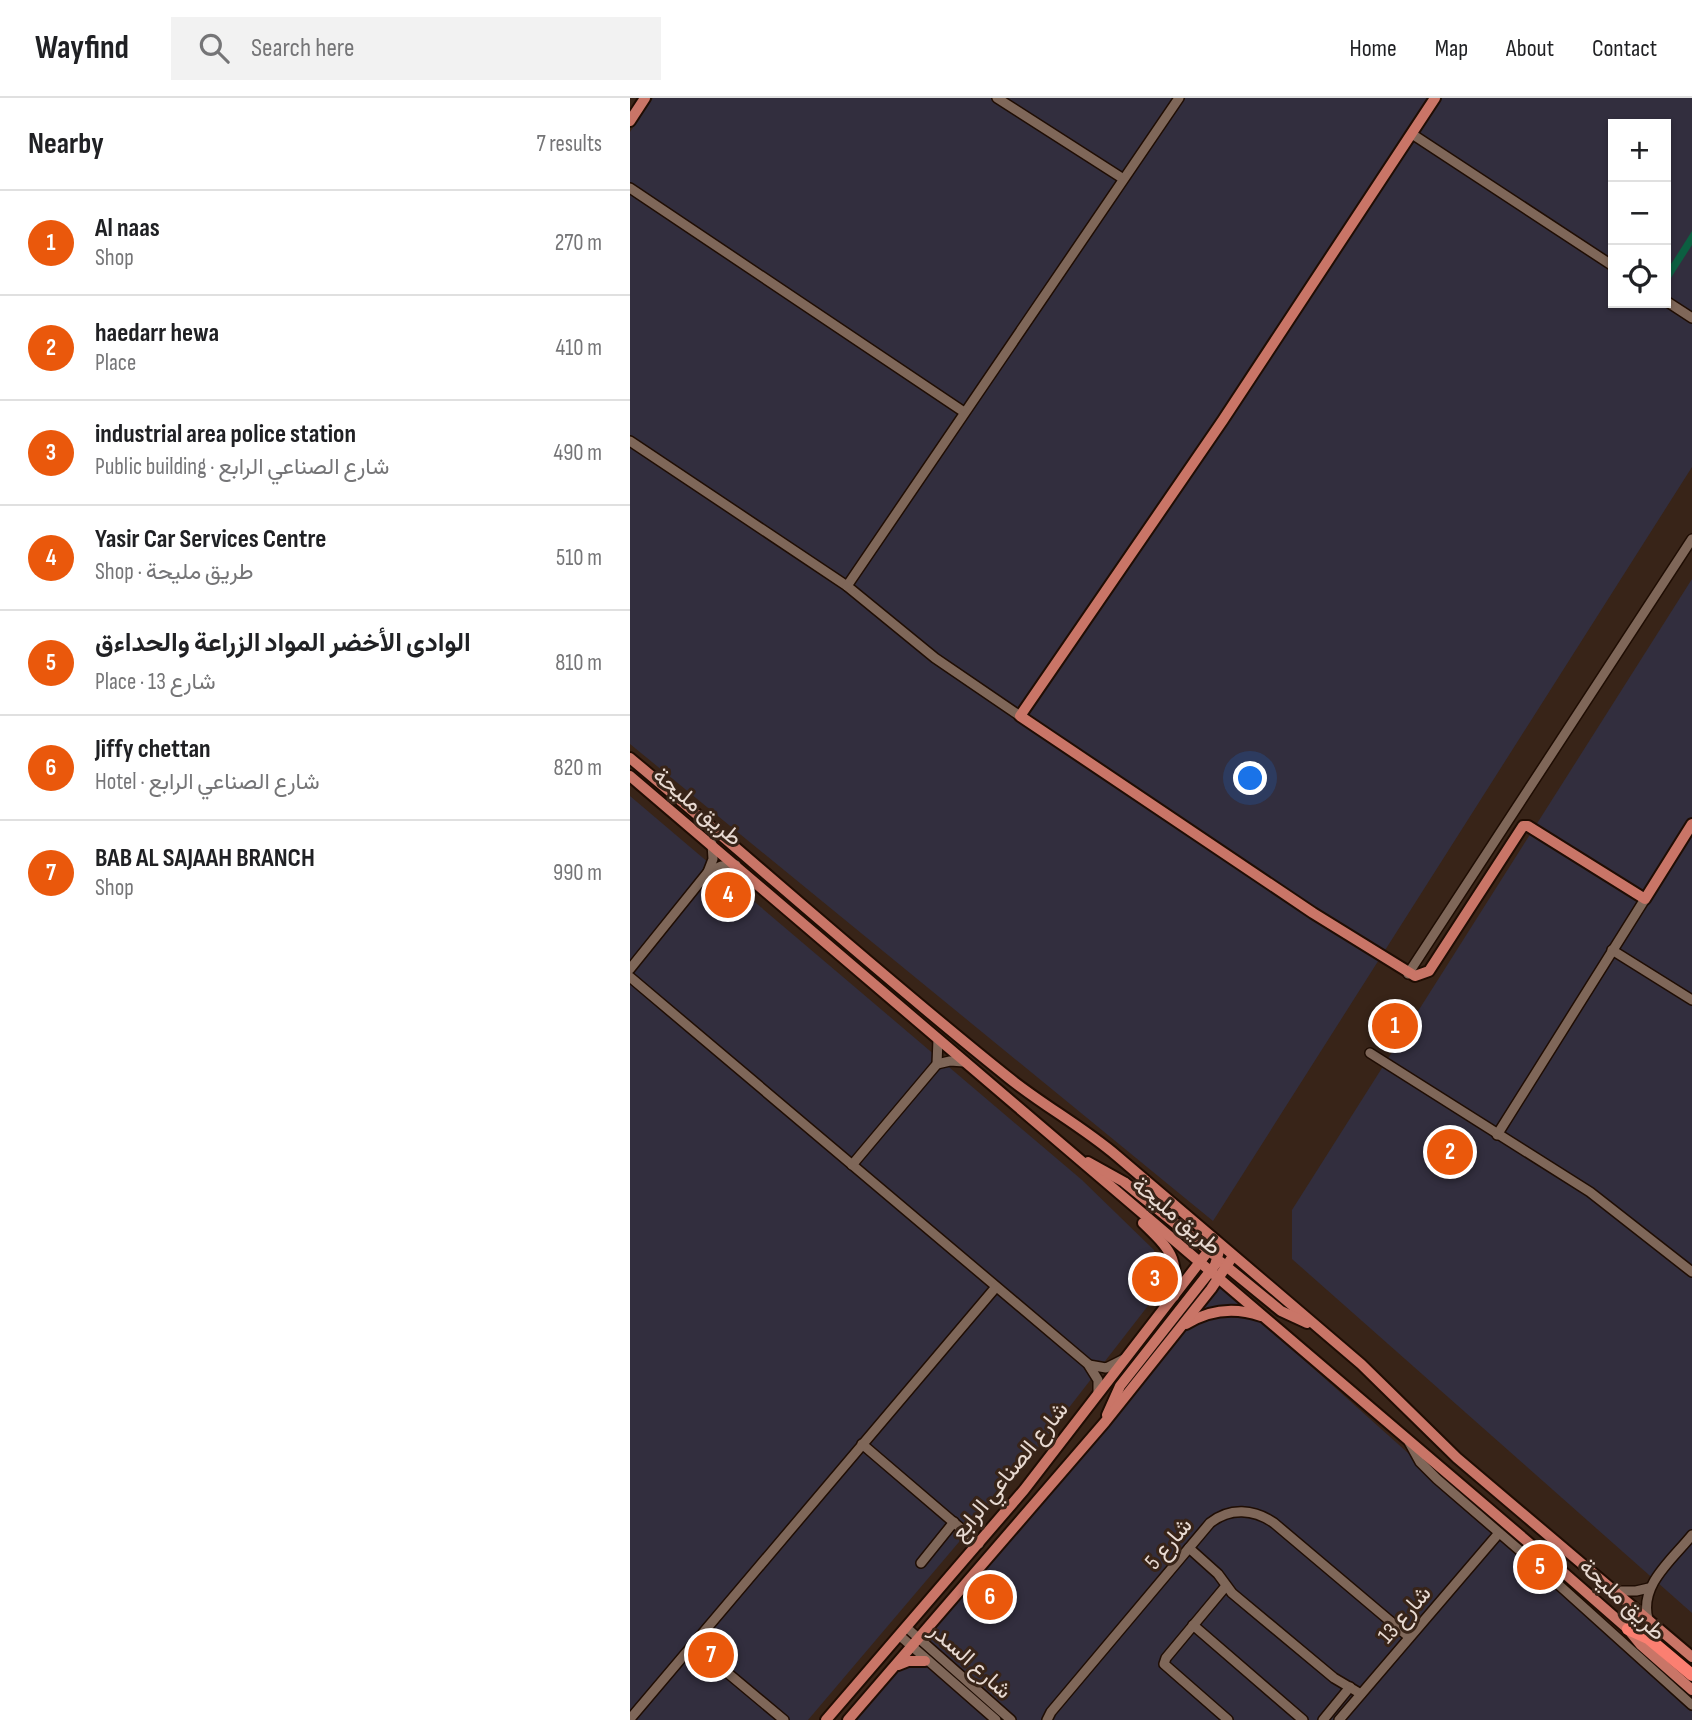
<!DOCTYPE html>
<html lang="en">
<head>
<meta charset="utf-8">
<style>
	body { margin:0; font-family:"Sofia Sans Condensed",Vazirmatn,sans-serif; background:#f2f2f2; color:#202124 }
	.controls { position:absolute; right:21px; top:21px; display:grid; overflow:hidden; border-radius:0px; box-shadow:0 2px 5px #0004 }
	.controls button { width:63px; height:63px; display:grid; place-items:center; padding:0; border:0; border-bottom:2px solid #e0e0e0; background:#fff; color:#202124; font:35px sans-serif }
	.you { position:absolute; left:621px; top:681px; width:24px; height:24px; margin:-18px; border:5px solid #fff; border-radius:50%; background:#1a73e8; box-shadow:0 0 0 10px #1a73e833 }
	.badge { display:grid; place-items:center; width:46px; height:46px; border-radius:50%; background:#ea580c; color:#fff; font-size:23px; font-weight:700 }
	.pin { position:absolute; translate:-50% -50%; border:4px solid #fff; box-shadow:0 2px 7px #0006 }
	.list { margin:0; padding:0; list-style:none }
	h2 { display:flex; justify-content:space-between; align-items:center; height:91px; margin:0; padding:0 28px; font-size:30px }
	h2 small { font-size:23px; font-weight:400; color:#757577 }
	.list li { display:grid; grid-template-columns:46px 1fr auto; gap:21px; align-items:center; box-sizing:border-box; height:105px; padding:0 28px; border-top:2px solid #e0e0e0 }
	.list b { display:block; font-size:26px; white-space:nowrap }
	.list p { margin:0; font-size:23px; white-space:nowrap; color:#757577 }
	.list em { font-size:23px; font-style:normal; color:#757577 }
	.icon { flex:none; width:38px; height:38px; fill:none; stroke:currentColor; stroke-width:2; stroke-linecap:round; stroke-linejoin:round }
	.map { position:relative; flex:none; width:1062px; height:1622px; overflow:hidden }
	header { display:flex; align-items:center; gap:42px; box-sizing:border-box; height:98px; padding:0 35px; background:#fff; border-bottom:2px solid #e0e0e0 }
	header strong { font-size:33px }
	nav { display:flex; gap:38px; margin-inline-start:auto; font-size:24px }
	.search { width:490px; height:63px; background:#f2f2f2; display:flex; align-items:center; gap:18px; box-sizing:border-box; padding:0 24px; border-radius:0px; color:#757577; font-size:26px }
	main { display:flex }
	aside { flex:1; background:#fff }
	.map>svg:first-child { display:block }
</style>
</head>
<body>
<header>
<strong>Wayfind</strong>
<div class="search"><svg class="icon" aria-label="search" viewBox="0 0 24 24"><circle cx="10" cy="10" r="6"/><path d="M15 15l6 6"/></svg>Search here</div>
<nav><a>Home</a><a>Map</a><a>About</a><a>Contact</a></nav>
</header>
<main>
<aside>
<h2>Nearby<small>7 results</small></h2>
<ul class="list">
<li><span class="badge">1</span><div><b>Al naas</b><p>Shop</p></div><em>270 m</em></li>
<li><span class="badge">2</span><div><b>haedarr hewa</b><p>Place</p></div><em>410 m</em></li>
<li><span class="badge">3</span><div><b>industrial area police station</b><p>Public building · شارع الصناعي الرابع</p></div><em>490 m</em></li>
<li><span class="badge">4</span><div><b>Yasir Car Services Centre</b><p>Shop · طريق مليحة</p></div><em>510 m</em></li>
<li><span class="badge">5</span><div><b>الوادى الأخضر المواد الزراعة والحداءق</b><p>Place · شارع 13</p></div><em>810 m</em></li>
<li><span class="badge">6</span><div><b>Jiffy chettan</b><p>Hotel · شارع الصناعي الرابع</p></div><em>820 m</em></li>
<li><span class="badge">7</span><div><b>BAB AL SAJAAH BRANCH</b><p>Shop</p></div><em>990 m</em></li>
</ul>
</aside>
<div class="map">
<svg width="1062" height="1622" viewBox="0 0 1062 1622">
	<rect width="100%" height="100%" fill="#382418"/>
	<g fill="#322e3e" fill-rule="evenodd">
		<path d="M23,0h1039v369l-479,754 -583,-477v-612zM983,26h53v179h-53z"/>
		<polygon points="1062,481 1062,1515 662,1161 662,1112"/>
		<polygon points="0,698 452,1082 524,1152 531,1191 396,1365 178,1622 0,1622"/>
		<polygon points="588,1185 1062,1609 1062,1622 220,1622"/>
	</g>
	<polygon fill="#0c5f41" points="1062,133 1062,147 1039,183 1036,181 1036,174"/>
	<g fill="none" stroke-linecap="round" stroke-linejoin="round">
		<g stroke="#1f0d03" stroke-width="12">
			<g id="minor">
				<polyline points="367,0 492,80"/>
				<polyline points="782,36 983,168"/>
				<polyline points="0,90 334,314"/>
				<polyline points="1036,203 1062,220"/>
				<polyline points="0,343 217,488 305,560 390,618"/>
				<polyline points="217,488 549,0"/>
				<polyline points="78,774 91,768 106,767"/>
				<polyline points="982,852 1062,902"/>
				<polyline points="0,871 78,774 83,761 82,746"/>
				<polyline points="778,876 1062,441"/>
				<polyline points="0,879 458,1266 468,1282 468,1294"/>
				<polyline points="740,955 960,1094 1062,1174"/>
				<polyline points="307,966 320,963 334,964"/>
				<polyline points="867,1037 1015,801"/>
				<polyline points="222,1067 307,966 308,941"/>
				<polyline points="459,1267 476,1270 494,1261"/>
				<polyline points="779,1344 790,1364 807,1381 909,1469 1062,1607"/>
				<polyline points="232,1346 349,1446"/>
				<polyline points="559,1450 588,1476 602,1495 704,1580 731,1596"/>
				<polyline points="291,1465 324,1424"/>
				<polyline points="596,1488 536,1560 534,1566 598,1622"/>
				<polyline points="986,1493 1006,1493 1019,1490"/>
				<path d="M1018,1521c-9,-34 24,-59 44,-84"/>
				<polyline points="563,1527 673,1622"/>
				<polyline points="276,1529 381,1622"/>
				<polyline points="269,1537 366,1622"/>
				<polyline points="63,1546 154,1622"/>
				<polyline points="0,1621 366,1189"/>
				<path d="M417,1622l4,-8 159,-189c20,-16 44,-14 64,0l135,114"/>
				<polyline points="693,1622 720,1589"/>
				<polyline points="709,1622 869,1435"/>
			</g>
		</g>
		<g stroke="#1f0d03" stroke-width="14">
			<g id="major">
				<polyline points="805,0 593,322 390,618 683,815 785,878 799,873 893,728 898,728 1015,801 1062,726"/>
				<polyline points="0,23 15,0"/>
				<path d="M0,660c127,106 250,217 379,320 35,28 74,49 108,78l244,208 96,94 235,199"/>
				<polyline points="0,678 926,1468 998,1531 1011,1547 1062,1592"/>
				<polyline points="458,1064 494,1084 583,1156"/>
				<path d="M513,1125c27,26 36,35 31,73"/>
				<polyline points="591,1164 651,1213 677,1225"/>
				<path d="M556,1226c23,-14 49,-17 75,-8"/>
				<polyline points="477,1317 490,1288 585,1167 589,1153 586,1143"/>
				<polyline points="268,1567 278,1563 295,1563"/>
				<polyline points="196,1622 394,1392 586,1143"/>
				<polyline points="218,1622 475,1324 581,1191 603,1158"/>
			</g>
		</g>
		<g stroke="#1f0d03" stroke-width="16">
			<polyline id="highway" points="998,1531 1018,1540 1062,1577"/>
		</g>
		<use href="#minor" stroke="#7f6759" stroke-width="9"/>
		<use href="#major" stroke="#c97567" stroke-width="10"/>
		<use href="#highway" stroke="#fb7f71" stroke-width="12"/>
	</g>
	<g text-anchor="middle" stroke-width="6" stroke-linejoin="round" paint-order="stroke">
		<g font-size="23" fill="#e8dad2" stroke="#382418">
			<text transform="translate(68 708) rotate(40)" y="8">طريق مليحة</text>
			<text transform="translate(547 1117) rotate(40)" y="8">طريق مليحة</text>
			<text transform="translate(379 1373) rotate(-51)" y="8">شارع الصناعي الرابع</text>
			<text transform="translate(538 1445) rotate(-50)" y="8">شارع 5</text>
			<text transform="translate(993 1501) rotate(43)" y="8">طريق مليحة</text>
			<text transform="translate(774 1516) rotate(-49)" y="8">شارع 13</text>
			<text transform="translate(341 1562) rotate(42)" y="8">شارع السدر</text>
		</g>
	</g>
</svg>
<div class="controls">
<button>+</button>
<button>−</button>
<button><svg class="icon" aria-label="locate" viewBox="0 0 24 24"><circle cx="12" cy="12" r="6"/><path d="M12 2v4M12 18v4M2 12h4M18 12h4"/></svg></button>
</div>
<div class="you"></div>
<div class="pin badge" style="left:765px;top:928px">1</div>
<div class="pin badge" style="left:820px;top:1054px">2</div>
<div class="pin badge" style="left:525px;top:1181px">3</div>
<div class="pin badge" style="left:98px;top:797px">4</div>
<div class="pin badge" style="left:910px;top:1469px">5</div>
<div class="pin badge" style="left:360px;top:1499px">6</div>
<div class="pin badge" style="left:81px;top:1557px">7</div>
</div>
</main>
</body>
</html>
